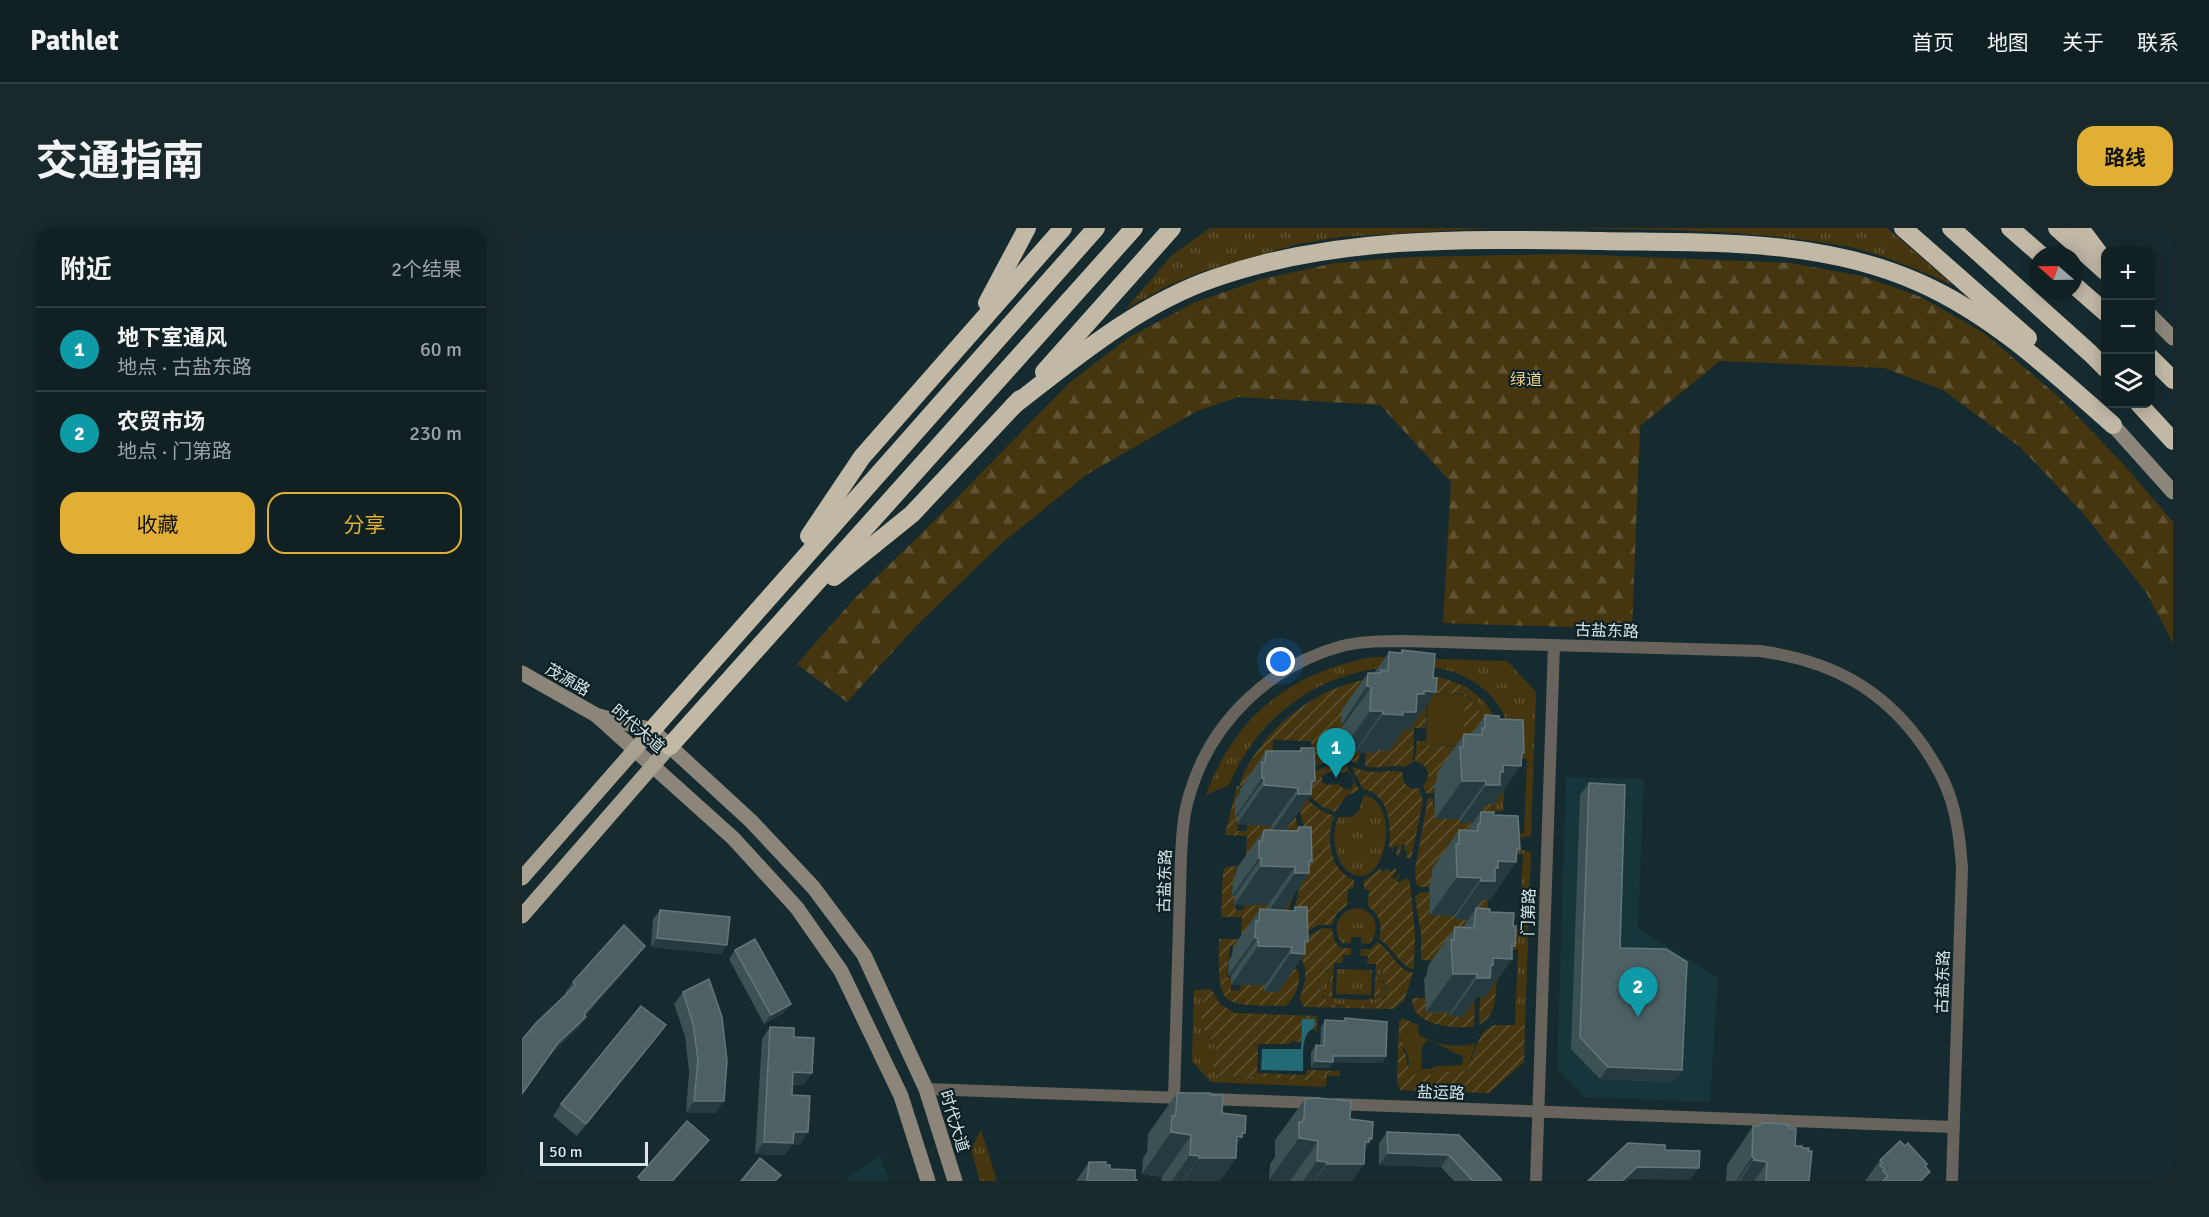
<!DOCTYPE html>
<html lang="zh">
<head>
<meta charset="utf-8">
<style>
	body { margin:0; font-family:Signika,"Noto Sans SC",sans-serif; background:#19282b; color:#f1f3f6 }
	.controls { position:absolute; right:18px; top:18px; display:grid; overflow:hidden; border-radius:12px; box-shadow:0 3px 15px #0003 }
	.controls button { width:54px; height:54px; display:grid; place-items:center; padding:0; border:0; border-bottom:2px solid #303e41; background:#102023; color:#f1f3f6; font:30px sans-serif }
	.compass { position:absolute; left:1507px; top:18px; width:54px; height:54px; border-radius:50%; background:#102023; box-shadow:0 3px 15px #0003; rotate:290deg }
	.scale { position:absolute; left:18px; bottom:15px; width:108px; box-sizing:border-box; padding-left:6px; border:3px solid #d9e5e8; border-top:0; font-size:16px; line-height:21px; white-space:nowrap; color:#d9e5e8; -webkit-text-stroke:4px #0c2125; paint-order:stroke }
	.you { position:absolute; left:759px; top:434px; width:21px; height:21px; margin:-15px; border:4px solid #fff; border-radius:50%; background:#1a73e8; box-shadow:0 0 0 9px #1a73e833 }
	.badge { display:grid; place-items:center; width:39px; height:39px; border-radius:50%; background:#e1af34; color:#fff; font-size:20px; font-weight:700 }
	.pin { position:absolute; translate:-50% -50px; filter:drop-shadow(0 2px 3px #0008) }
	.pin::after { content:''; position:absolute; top:32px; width:21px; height:18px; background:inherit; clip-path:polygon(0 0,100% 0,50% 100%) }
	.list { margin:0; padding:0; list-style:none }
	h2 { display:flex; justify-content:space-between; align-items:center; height:78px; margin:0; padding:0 24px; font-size:26px }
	h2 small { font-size:20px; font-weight:400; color:#9ca3a6 }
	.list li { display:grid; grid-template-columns:39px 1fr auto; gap:18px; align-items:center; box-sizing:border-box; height:84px; padding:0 24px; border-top:2px solid #303e41 }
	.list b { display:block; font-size:22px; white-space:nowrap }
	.list p { margin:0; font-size:20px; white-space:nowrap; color:#9ca3a6 }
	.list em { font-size:20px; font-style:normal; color:#9ca3a6 }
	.actions { display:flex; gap:12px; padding:18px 24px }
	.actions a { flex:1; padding:14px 0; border:2px solid #e1af34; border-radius:18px; text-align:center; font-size:21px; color:#e1af34 }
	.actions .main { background:#e1af34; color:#111 }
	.icon { flex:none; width:33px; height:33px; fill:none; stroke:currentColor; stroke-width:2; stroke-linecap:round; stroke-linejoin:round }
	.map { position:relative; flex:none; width:1651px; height:953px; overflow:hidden; border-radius:18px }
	header { display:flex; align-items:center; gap:36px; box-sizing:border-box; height:84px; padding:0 30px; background:#102023; border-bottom:2px solid #303e41 }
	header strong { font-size:28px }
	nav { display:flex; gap:33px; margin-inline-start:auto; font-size:21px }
	.intro { display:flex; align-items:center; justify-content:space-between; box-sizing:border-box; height:144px; padding:0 36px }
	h1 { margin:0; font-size:42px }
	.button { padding:15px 27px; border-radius:18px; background:#e1af34; color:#111; font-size:21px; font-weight:700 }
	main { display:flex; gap:36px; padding:0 36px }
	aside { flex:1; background:#102023; border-radius:18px; box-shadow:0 3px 15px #0003 }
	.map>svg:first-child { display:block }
</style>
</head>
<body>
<header>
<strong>Pathlet</strong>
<nav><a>首页</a><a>地图</a><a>关于</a><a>联系</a></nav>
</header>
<div class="intro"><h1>交通指南</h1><a class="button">路线</a></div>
<main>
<aside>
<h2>附近<small>2个结果</small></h2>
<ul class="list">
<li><span class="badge" style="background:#0f9aa8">1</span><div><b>地下室通风</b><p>地点 · 古盐东路</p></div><em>60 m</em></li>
<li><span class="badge" style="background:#0f9aa8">2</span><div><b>农贸市场</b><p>地点 · 门第路</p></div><em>230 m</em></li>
</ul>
<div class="actions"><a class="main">收藏</a><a>分享</a></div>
</aside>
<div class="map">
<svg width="1651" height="953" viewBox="0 0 1651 953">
	<defs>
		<pattern id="grass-tufts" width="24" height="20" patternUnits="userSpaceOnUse" patternTransform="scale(1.5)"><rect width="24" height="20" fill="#463610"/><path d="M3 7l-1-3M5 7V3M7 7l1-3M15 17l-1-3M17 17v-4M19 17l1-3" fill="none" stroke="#605333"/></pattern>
		<pattern id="forest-firs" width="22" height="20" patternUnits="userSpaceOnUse" patternTransform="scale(1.5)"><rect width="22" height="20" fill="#463610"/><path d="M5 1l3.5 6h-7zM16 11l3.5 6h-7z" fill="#605333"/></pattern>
		<pattern id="garden-furrows" width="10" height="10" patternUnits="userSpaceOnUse" patternTransform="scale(1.5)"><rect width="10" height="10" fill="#463610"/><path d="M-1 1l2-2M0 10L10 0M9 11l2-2" fill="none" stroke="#605333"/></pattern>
	</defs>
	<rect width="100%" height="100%" fill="#162b2f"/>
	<g fill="#16363b">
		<polygon points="1044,549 1122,551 1116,700 1196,750 1188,874 1062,869 1035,841"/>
		<polygon points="358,927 367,953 322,953"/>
	</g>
	<g fill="url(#grass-tufts)">
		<polygon points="688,0 968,0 817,9 772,17 682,43 645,58 604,81 650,27"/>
		<path d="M1008,0h357l66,57c-35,-15 -70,-31 -108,-39 -103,-18 -210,-17 -315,-18z"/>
		<path d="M851,429l134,4 29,31 -5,143c-7,4 -12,3 -19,-2l12,1 3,-75 -14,-1c-2,-20 -4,-39 -17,-56 -42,-56 -144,-39 -195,-5 -33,22 -57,52 -72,88l-23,10c28,-78 86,-124 167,-138z"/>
		<path d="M942,458c48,28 42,77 39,125h-11v-7h2l2,-72 -30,-39z"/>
		<path d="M842,567c37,7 23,91 -9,80 -8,-2 -13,-9 -16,-16 -6,-13 -6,-29 -1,-42h13l8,-6z"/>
		<polygon points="997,621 1009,624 1003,797 993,797 996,722 983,722 984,701 997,701 1001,626 989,626"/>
		<path d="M836,680c19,4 23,23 11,36l-8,-1v-6h-10v6h-9c-12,-15 -2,-34 16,-35z"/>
		<path d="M806,740l5,3 -5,11 4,17 43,1 4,-5 -3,-23 4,-3 3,2 -1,8 5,13c-9,19 -36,14 -53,13l-14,-12c0,-4 6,-21 8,-25z"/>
		<polygon points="815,741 850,742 849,767 814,766"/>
		<polygon points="672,762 678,762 682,775 680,788 682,802 689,811 694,821 691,838 696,848 746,849 764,852 779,850 789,855 805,845 818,845 818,848 805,848 804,859 689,854 670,833"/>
		<polygon points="459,902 475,953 458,953 449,921"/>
	</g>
	<polygon fill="url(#forest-firs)" points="1048,26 1268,35 1340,48 1399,69 1462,105 1537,169 1603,238 1651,294 1651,415 1624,364 1561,285 1498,219 1421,162 1362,140 1198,133 1118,198 1110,401 921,395 929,254 858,177 716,169 675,183 564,247 480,315 395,397 325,474 275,436 333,370 418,287 547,155 606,110 671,75 740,51 813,35 889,29"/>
	<g fill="url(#garden-furrows)" fill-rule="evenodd">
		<path d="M906,448l15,2 21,8 2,8 30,38 -59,53 -3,1 -1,8 -7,-1 -3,-7 5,-8c0,-9 -3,-15 -13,-16l2,-21h9v4l37,2 1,-53 -37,-1 -1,35h-12l-1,34 -9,5c-13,-3 -26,3 -39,-1l1,-14 -19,-27 9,27h4l-2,11 -26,-4 -19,8 -2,-26 -38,-1 -1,30 -23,16h-9l-2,14 -3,1v15l2,1 1,14h9v-7l24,2 24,-14 6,37 -55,6 1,-19 -22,-1 12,-49h3c2,-15 13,-29 21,-40 25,-33 62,-58 102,-66 21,-4 44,-3 65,-4z"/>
		<path d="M817,536h6l14,26 -13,6 -11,16 -14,-6 -16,-14c8,-19 12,-26 34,-28zM825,543l7,8 -2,9 -6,2 -8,-6 -12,1 -4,-3v-6l5,-4 11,2z"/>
		<path d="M829,538c23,11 30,2 51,6l2,11 8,6 7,-1 4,13 -12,58 -5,-2 1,-6 -3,-1 1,-6h-3l-3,12 -3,-1 2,-9 -3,-1 -5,11 3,-8 -4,-1c3,-22 0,-53 -26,-58z"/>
		<path d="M783,570l15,12 14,6c-8,22 -5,54 20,64l-1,9h-5l-1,16 -10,8 -5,12h-14l-12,8 -12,-22 9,-37 1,-46 -4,-18z"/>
		<polygon points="906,570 911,570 911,577 937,588 937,595 959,576 970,576 968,626 910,641 910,654 907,654 907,659 898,659 894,655 893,641"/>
		<path d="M715,638l-2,13 -2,1 -1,16h3l1,14h8l1,-7 49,-11 -6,20 -45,34h-13l-3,31 4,1v12l9,1 1,-7 24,1v7h13l4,-23h14l3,3c1,13 -3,24 -13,34 -68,-1 -68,2 -67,-67h22l1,-22h-21l2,-47 4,-3z"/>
		<path d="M864,640l5,4 3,-4 3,2 -5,8 3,1 4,-5h1l-3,7 2,2 6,-5 5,3 5,53 -1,36c-17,-6 -20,-23 -35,-31 4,-14 1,-24 -11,-33l1,-16 -5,-1v-8l16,-12 4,3z"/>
		<path d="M898,664h9v10l25,11 1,6h13l8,-19h12l-1,28 10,1c0,20 2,65 -5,82 -3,7 -7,10 -13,14l1,-28h5l-39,-36 -25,-1v-26l-6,-37z"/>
		<path d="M801,700l9,1 2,11 6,8h11v7h-8l-1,8h-8l-2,35 16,1h-16c-9,-11 -2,-17 1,-28l-3,-3 -4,2v9l-6,9 2,8 14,10h31l18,-8 2,-11 -5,-8 1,-9 -3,-1h-2l-2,6c6,9 6,16 -1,25l-17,-1h16l2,-35h-9l1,-8h-8l1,-7h10l6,-7c16,9 18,27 36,31l-9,28 -11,8 -88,-2 -3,-2 -2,-7 5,-17v-12l-4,-13 4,-18z"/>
		<polygon points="689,761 698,776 713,785 795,788 795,803 792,803 793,791 780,791 779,814 769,813 768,816 736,816 735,845 784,847 785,842 818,843 818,845 805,845 793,854 789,855 779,850 764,852 746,849 696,848 691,838 694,821 689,811 682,802 679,793 682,775 678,762"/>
		<path d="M890,770h12l26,11v7l17,-14 8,1 -1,24c-22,1 -62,0 -62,-29z"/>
		<path d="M879,790l10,4v6l-7,6 -1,16c6,7 2,13 7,20l56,1 16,-38 12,-8h31l-1,37 -35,31 -89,-3 -3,-8 2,-61h2z"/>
	</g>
	<g fill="#463610" fill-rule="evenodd">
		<polygon points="906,465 943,467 941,518 904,517"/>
		<path d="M889,794l7,3 1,10c19,10 36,14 57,8l-10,28 -24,1 -4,3h-24c-9,-9 -3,-9 -6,-19 -3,-8 -6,-9 -6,-19l9,-9zM906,812c13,4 22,12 35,16l-1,9 -26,1 -6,3h-9l1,-23z"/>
	</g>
	<path fill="#236a75" d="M780,791h13l-1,9c-14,6 -10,30 -11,43l-42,-1 1,-21h39z"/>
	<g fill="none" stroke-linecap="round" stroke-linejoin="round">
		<g stroke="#68645d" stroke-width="12">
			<polyline points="404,861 661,870"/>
			<path d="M652,870l7,-241c1,-21 2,-43 9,-64 21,-71 79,-127 152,-147 20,-5 42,-5 64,-5l354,10c71,10 123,37 164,96 11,17 21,33 27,53 7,22 9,44 11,67l-10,314"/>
			<polyline points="687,871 795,875"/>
			<polyline points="813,876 1432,899"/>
			<polyline points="1014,953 1032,417"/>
		</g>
		<g stroke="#8c867a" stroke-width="15">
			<polyline points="1628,87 1651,110"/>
			<polyline points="1591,197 1651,264"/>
			<polyline points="0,445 74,487 211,610 275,680 319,743 379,868 406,953"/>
			<polyline points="77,488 130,502 229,593 291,659 342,727 404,861 433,953"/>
		</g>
		<g stroke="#a8a191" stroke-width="15">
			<polyline points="0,650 130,502"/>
			<polyline points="0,688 148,518"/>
		</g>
		<g stroke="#c1b8a6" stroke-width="18">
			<polyline points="1381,0 1506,110"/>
			<polyline points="1429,0 1568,125 1584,141"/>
			<polyline points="1488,0 1519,27"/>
			<polyline points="1535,0 1584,44"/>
			<polyline points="1558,0 1582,32"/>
			<polyline points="1552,57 1584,85"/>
			<polyline points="465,75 505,0"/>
			<polyline points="1628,129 1651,152"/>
			<polyline points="522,144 650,0"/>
			<polyline points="1617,176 1651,213"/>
			<path d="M491,178c63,-49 126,-102 202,-128 123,-43 257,-39 386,-37 108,2 219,-3 319,42 74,33 133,89 193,142"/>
			<polyline points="287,308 340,229 541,0"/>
			<polyline points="312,349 390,286 498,171"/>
			<polyline points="130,502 574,0"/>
			<polyline points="148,518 612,0"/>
		</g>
	</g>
	<g fill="#3c5154">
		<polygon points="880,422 887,502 882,502 867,523 856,522 854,525 834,524 834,522 821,521 822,497 819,497 819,483 846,445 852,445 867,424 878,425"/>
		<polygon points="963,487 977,491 1000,529 972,576 964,576 959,584 972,587 995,626 994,634 968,672 960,672 946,692 932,691 932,688 908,687 907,654 910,650 910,641 937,602 945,603 951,595 937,595 937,591 913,591 912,557 915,553 915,545 942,506 950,506"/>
		<polygon points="779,520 789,558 789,566 764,602 774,602 777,599 790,633 787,638 787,645 761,682 771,683 773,679 783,717 756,764 742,764 743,757 709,757 709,748 706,748 707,732 710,727 711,719 738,681 746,681 746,677 712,677 713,668 710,668 711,651 714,646 715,640 742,602 749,602 749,598 715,596 715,589 713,589 713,572 717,567 718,561 744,523 777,523"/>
		<polygon points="1067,555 1098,720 1160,842 1152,854 1078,851 1049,821 1058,567"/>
		<polygon points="954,680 968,684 991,698 993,718 990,723 990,731 963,769 955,769 941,789 928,788 928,785 904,784 902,751 905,746 906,738 933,699 941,699"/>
		<polygon points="138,682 205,717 199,726 129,719 131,691"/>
		<polygon points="213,722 262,785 242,796 207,731"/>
		<polygon points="115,729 63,788 64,789 56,800 29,826 45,767 43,765 51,754"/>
		<polygon points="161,764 202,873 193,885 164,885 167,844 163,808 152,776"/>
		<polygon points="823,790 864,828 860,835 811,834 807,840 789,840 789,824 794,817 798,818 799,799 803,792 822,793"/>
		<polygon points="248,799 272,809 282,857 270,857 270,867 278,917 270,916 263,927 233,926 240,811"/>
		<polygon points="135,809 55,908 31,888 39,876"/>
		<polygon points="655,865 688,867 700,885 723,905 715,916 714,930 698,953 639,953 640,949 620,946 621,930 625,924 626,906"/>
		<polygon points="783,871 828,891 850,911 842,922 842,936 830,953 757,953 747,952 748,936 753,929 753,912"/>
		<polygon points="1238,896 1267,900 1273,918 1287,953 1204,953 1205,937 1231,898 1236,898"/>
		<polygon points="865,904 937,907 979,953 932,953 919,939 857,937 857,916"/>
		<polygon points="1383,918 1405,936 1403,939 1401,953 1343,953 1358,932"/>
		<polygon points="567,934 584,937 588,941 615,953 554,953"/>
	</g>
	<g fill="#263b3f">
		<polygon points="845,458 849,459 822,497 819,497"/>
		<polygon points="902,463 914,464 887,502 882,502 867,523 856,522 854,525 834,524 861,486 895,466"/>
		<polygon points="848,483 861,483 834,522 821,521"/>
		<polygon points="1000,525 1002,525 993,537 999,538 972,576 964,576 951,595 937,595 964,557 981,537"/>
		<polygon points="740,550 742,551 715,589 713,589"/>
		<polygon points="790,553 793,553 784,566 789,566 762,605 749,604 776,566"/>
		<polygon points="940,553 964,553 937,591 913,591"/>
		<polygon points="742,557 776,560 749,598 715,596"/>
		<polygon points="995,621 998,621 989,634 994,634 968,672 960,672 946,692 932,691 959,653 976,633"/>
		<polygon points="737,630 739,630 713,668 710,668"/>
		<polygon points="787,633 790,633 781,645 787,645 760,684 746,684 773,645"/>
		<polygon points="739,638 773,639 746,677 712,677"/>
		<polygon points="935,649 959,650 932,688 908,687"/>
		<polygon points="135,710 205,717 199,726 129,719"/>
		<polygon points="733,710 736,710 709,748 706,748"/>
		<polygon points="783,713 786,713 778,726 783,726 756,764 742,764 769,725"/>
		<polygon points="123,718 115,729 54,797 62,786"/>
		<polygon points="736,718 770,719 743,757 709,757"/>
		<polygon points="990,718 993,718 984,731 990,731 963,769 955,769 941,789 928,788 955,750 971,730"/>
		<polygon points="931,746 955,746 928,785 904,784"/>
		<polygon points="269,776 262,785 242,796 249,787"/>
		<polygon points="64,789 56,800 29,826 36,815"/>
		<polygon points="144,797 135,809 55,908 64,896"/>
		<polygon points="811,828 864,828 860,835 811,834 807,840 789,840 793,833"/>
		<polygon points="1086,839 1160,842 1152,854 1078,851"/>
		<polygon points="271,844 290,845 282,857 263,856"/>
		<polygon points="172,873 202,873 193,885 164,885"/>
		<polygon points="272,904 286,904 278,917 270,916 263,927 233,926 242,914"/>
		<polygon points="649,904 669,907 640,949 620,946"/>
		<polygon points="720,905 723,905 705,930 714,930 698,953 661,953 677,930 715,908"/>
		<polygon points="777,910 796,913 768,953 747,952"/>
		<polygon points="847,910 850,911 832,936 842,936 830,953 793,953 805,936"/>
		<polygon points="187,912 180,921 152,953 150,953"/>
		<polygon points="866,925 927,927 919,939 857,937"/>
		<polygon points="668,927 678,928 660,953 650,953"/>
		<polygon points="1230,929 1232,930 1216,953 1214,953"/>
		<polygon points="1232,932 1245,934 1232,953 1218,953"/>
		<polygon points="795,933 805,934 792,953 781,953"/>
		<polygon points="1115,939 1177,940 1168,952 1106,951 1105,953 1100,953"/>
	</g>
	<g fill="#4d6164" stroke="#637679" stroke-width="1.5">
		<polygon points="880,422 913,426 911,450 915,450 914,464 902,463 902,466 895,466 894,484 881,484 881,487 861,486 861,483 848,483 849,459 845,458 846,445 859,445 859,442 866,443 867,424 880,425"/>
		<polygon points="963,487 977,488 977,491 1001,492 1002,525 1000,525 999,538 981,537 981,544 978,544 978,557 964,557 964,553 940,553 938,519 941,519 942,506 960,507 960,500 963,500"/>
		<polygon points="779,520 792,520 793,553 790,553 789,566 776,566 776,560 742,557 742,551 740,550 740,534 743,534 744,523 779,523"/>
		<polygon points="1067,555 1103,557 1098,720 1144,721 1165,734 1160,842 1086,839 1058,809"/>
		<polygon points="959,584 972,584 972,587 996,588 998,621 995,621 994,634 976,633 976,640 973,640 973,653 959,653 959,650 935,649 934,616 937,616 937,602 956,603 956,596 958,596"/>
		<polygon points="777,599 789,599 790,633 787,633 787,645 773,645 773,639 739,638 739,630 737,630 737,613 740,613 742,602 776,603"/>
		<polygon points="773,679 785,679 786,713 783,713 783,726 769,725 770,719 736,718 736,710 733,710 734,693 737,693 738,681 773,683"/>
		<polygon points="954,680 968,681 968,684 992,685 991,698 994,698 993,718 990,718 990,731 971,730 971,737 969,737 968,750 955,750 955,746 931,746 929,712 932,712 933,699 952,700"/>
		<polygon points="138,682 208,689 205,717 135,710"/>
		<polygon points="102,697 123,718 62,786 64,789 36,815 0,866 0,812 14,795 54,757 51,754"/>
		<polygon points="233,711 269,776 249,787 213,722"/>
		<polygon points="187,751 200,789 205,833 202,873 172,873 176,832 171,796 161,764"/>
		<polygon points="119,778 144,797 64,896 39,876"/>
		<polygon points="823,790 865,794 864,828 811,828 811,834 793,833 794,817 802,818 803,792 823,793"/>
		<polygon points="248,799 272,800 272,809 292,810 290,845 271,844 270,867 288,868 286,904 272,904 271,915 242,914"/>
		<polygon points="655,865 688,865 688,867 701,867 700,885 724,888 723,905 720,905 720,909 715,908 714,930 677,930 678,928 668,927 669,907 649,904 650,888 653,888 654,884"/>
		<polygon points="796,870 829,873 828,891 851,894 850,911 847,910 847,914 843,914 842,936 805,936 805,934 795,933 796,913 777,910 777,894 780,894 782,890 783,871"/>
		<polygon points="165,893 187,912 150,953 120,953 116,949"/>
		<polygon points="1244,895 1261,896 1267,897 1267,900 1274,900 1273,918 1280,918 1280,920 1287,920 1286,923 1290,923 1287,953 1244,953 1245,934 1232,932 1232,930 1230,929 1231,898 1238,898 1238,896"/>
		<polygon points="865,904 937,907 979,951 979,953 951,953 927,927 866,925"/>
		<polygon points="1378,913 1383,918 1386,915 1405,936 1403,938 1408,944 1398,953 1361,953 1366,948 1361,943 1362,941 1358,937 1360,935 1358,932"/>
		<polygon points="1106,915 1143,917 1143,922 1178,923 1177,940 1115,939 1100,953 1066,953"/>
		<polygon points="238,930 259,947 253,953 219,953"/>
		<polygon points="567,934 584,934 584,937 588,937 588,941 613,942 613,952 615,952 615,953 565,953"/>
	</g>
	<g text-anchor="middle" stroke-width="4.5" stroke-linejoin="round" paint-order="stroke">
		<g font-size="16" fill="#f4d287" stroke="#0c2125">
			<text x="1004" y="157">绿道</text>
		</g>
		<g font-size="16" fill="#d9e5e8" stroke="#0c2125">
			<text transform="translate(1085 402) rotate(2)" y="6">古盐东路</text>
			<text transform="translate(46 451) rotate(30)" y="6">茂源路</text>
			<text transform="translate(116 500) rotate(41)" y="6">时代大道</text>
			<text transform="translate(642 653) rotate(-88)" y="6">古盐东路</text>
			<text transform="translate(1006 684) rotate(-88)" y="6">门第路</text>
			<text transform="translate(1420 754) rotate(-88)" y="6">古盐东路</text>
			<text transform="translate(919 864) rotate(2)" y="6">盐运路</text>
			<text transform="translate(433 893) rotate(73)" y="6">时代大道</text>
		</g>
	</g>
</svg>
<div class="controls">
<button>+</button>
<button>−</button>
<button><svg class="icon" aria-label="layers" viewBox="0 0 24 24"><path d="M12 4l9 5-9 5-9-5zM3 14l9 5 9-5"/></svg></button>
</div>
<svg class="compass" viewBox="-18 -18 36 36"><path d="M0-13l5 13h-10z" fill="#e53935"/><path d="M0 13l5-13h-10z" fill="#9ca3a6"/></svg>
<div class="scale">50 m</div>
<div class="you"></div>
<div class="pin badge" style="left:814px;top:550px;background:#0f9aa8">1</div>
<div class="pin badge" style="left:1116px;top:789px;background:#0f9aa8">2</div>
</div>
</main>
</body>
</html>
